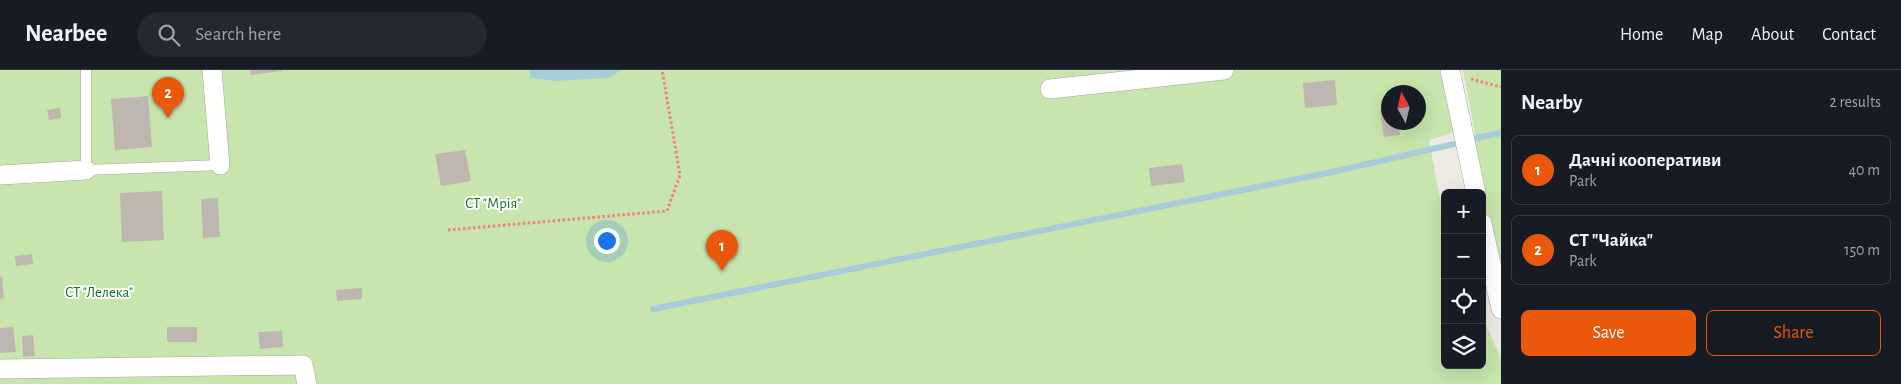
<!DOCTYPE html>
<html lang="en">
<head>
<meta charset="utf-8">
<style>
	body { margin:0; font-family:"Alegreya Sans",sans-serif; background:#242831; color:#f1f3f6 }
	.controls { position:absolute; right:15px; bottom:15px; display:grid; overflow:hidden; border-radius:8px; box-shadow:0 5px 20px #0002 }
	.controls button { width:45px; height:45px; display:grid; place-items:center; padding:0; border:0; border-bottom:1px solid #363941; background:#171b24; color:#f1f3f6; font:25px sans-serif }
	.compass { position:absolute; left:1381px; top:15px; width:45px; height:45px; border-radius:50%; background:#171b24; box-shadow:0 5px 20px #0002; rotate:352deg }
	.you { position:absolute; left:606px; top:170px; width:18px; height:18px; margin:-12px; border:4px solid #fff; border-radius:50%; background:#1a73e8; box-shadow:0 0 0 8px #1a73e833 }
	.badge { display:grid; place-items:center; width:32px; height:32px; border-radius:50%; background:#ea580c; color:#fff; font-size:16px; font-weight:700 }
	.pin { position:absolute; translate:-50% -41px; filter:drop-shadow(0 1px 2px #0008) }
	.pin::after { content:''; position:absolute; top:26px; width:18px; height:15px; background:inherit; clip-path:polygon(0 0,100% 0,50% 100%) }
	.list { margin:0; padding:0; list-style:none }
	h2 { display:flex; justify-content:space-between; align-items:center; height:65px; margin:0; padding:0 20px; font-size:21px }
	h2 small { font-size:16px; font-weight:400; color:#9ea1a6 }
	.list li { display:grid; grid-template-columns:32px 1fr auto; gap:15px; align-items:center; box-sizing:border-box; height:70px; margin:0 10px 10px; padding:0 10px; border:1px solid #363941; border-radius:8px }
	.list b { display:block; font-size:19px; white-space:nowrap }
	.list p { margin:0; font-size:16px; white-space:nowrap; color:#9ea1a6 }
	.list em { font-size:16px; font-style:normal; color:#9ea1a6 }
	.actions { display:flex; gap:10px; padding:15px 20px }
	.actions a { flex:1; padding:11px 0; border:1px solid #ea580c; border-radius:8px; text-align:center; font-size:18px; color:#ea580c }
	.actions .main { background:#ea580c; color:#fff }
	.icon { flex:none; width:28px; height:28px; fill:none; stroke:currentColor; stroke-width:2; stroke-linecap:round; stroke-linejoin:round }
	.map { position:relative; flex:none; width:1501px; height:314px; overflow:hidden }
	header { display:flex; align-items:center; gap:30px; box-sizing:border-box; height:70px; padding:0 25px; background:#171b24; border-bottom:1px solid #363941 }
	header strong { font-size:24px }
	nav { display:flex; gap:28px; margin-inline-start:auto; font-size:18px }
	.search { width:350px; height:45px; background:#242831; display:flex; align-items:center; gap:12px; box-sizing:border-box; padding:0 18px; border-radius:28px; color:#9ea1a6; font-size:19px }
	main { display:flex }
	aside { flex:1; background:#171b24 }
	.map>svg:first-child { display:block }
</style>
</head>
<body>
<header>
<strong>Nearbee</strong>
<div class="search"><svg class="icon" aria-label="search" viewBox="0 0 24 24"><circle cx="10" cy="10" r="6"/><path d="M15 15l6 6"/></svg>Search here</div>
<nav><a>Home</a><a>Map</a><a>About</a><a>Contact</a></nav>
</header>
<main>
<div class="map">
<svg width="1501" height="314" viewBox="0 0 1501 314">
	<rect width="100%" height="100%" fill="#eeebe4"/>
	<g fill="#c8e5ad" fill-rule="evenodd">
		<path d="M0,0h1445l11,62 -27,8 16,85v140h37v-49l19,43v25h-1501zM1388,22h30v30h-30z"/>
		<polygon points="1463,0 1501,0 1501,239 1482,153 1482,123 1465,71 1476,68"/>
	</g>
	<polygon fill="#a8cdd9" points="530,0 621,0 610,8 555,11 530,8"/>
	<g fill="none" stroke-linecap="round" stroke-linejoin="round">
		<g stroke="#a8cdd9" stroke-width="6">
			<polyline points="1476,68 1501,63"/>
			<polyline points="653,239 1337,101 1454,74"/>
		</g>
	</g>
	<g fill="#beb7b1">
		<polygon points="250,0 282,0 282,1 251,5"/>
		<polygon points="1335,10 1337,35 1305,38 1303,13"/>
		<polygon points="148,26 152,77 115,80 111,29"/>
		<polygon points="60,38 61,48 49,50 47,40"/>
		<polygon points="1388,39 1388,52 1398,52 1400,65 1384,67 1380,40"/>
		<polygon points="465,80 471,111 441,116 435,84"/>
		<polygon points="1182,94 1185,112 1151,116 1149,98"/>
		<polygon points="162,121 164,170 122,172 120,123"/>
		<polygon points="218,128 220,167 203,168 201,129"/>
		<polygon points="32,184 33,194 16,196 15,186"/>
		<polygon points="2,206 4,228 0,229 0,207"/>
		<polygon points="362,218 362,229 337,231 336,220"/>
		<polygon points="13,257 16,282 0,283 0,258"/>
		<rect x="167" y="257" width="30" height="15"/>
		<polygon points="282,261 283,277 260,279 258,262"/>
		<polygon points="33,265 35,286 23,287 22,266"/>
	</g>
	<g fill="none" stroke-linecap="round" stroke-linejoin="round">
		<g stroke="#a5a5a5" stroke-width="11">
			<polyline id="service" points="86,0 86,100 220,95"/>
		</g>
		<g stroke="#a5a5a5" stroke-width="20">
			<g id="minor">
				<polyline points="212,0 220,95"/>
				<polyline points="1450,0 1476,123"/>
				<polyline points="1050,19 1224,0"/>
				<polyline points="0,105 86,100"/>
				<polyline points="1482,153 1501,239"/>
				<polyline points="0,299 303,295 307,314"/>
			</g>
		</g>
		<g stroke="#f08273" stroke-width="3" stroke-dasharray="2.5 2.5" stroke-linecap="butt">
			<polyline points="1471,9 1501,17"/>
			<polyline points="448,160 667,141 680,105 662,0"/>
		</g>
		<use href="#service" stroke="#fff" stroke-width="10"/>
		<use href="#minor" stroke="#fff" stroke-width="19"/>
	</g>
	<g text-anchor="middle" stroke-width="4" stroke-linejoin="round" paint-order="stroke">
		<g font-size="15" fill="#13751c" stroke="#fff">
			<text x="493" y="138">СТ "Мрія"</text>
			<text x="99" y="227">СТ "Лелека"</text>
		</g>
	</g>
</svg>
<div class="controls">
<button>+</button>
<button>−</button>
<button><svg class="icon" aria-label="locate" viewBox="0 0 24 24"><circle cx="12" cy="12" r="6"/><path d="M12 2v4M12 18v4M2 12h4M18 12h4"/></svg></button>
<button><svg class="icon" aria-label="layers" viewBox="0 0 24 24"><path d="M12 4l9 5-9 5-9-5zM3 14l9 5 9-5"/></svg></button>
</div>
<svg class="compass" viewBox="-18 -18 36 36"><path d="M0-13l5 13h-10z" fill="#e53935"/><path d="M0 13l5-13h-10z" fill="#9ea1a6"/></svg>
<div class="you"></div>
<div class="pin badge" style="left:722px;top:201px">1</div>
<div class="pin badge" style="left:168px;top:48px">2</div>
</div>
<aside>
<h2>Nearby<small>2 results</small></h2>
<ul class="list">
<li><span class="badge">1</span><div><b>Дачні кооперативи</b><p>Park</p></div><em>40 m</em></li>
<li><span class="badge">2</span><div><b>СТ &quot;Чайка&quot;</b><p>Park</p></div><em>150 m</em></li>
</ul>
<div class="actions"><a class="main">Save</a><a>Share</a></div>
</aside>
</main>
</body>
</html>
